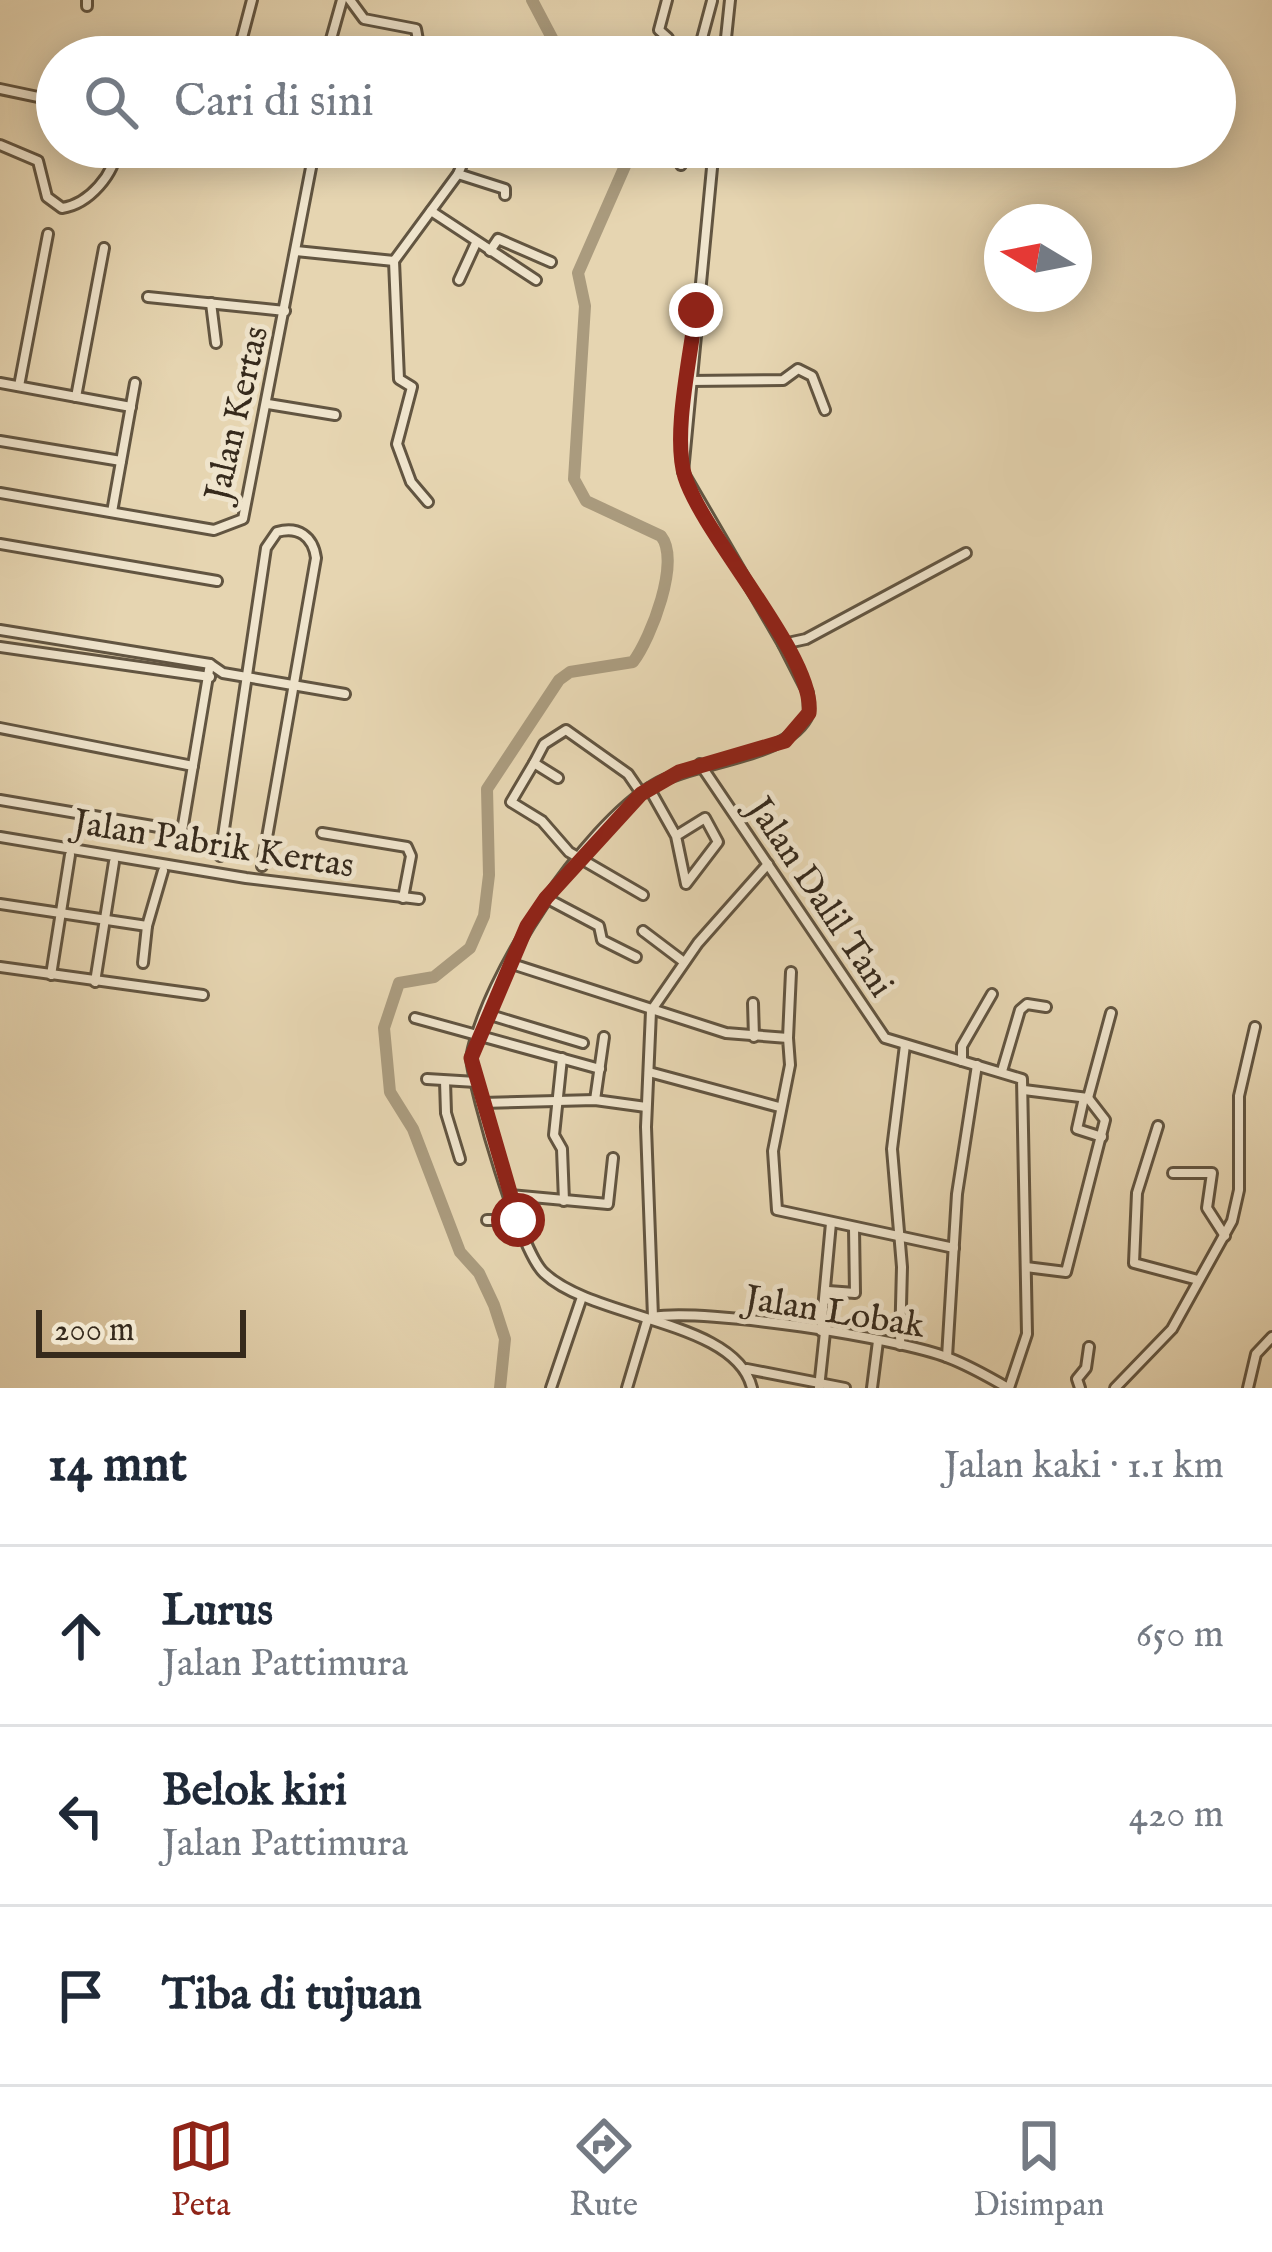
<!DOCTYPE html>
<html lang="id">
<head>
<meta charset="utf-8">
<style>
	body { margin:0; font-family:"IM FELL English",serif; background:#f6f6f7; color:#1f2937 }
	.compass { position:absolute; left:984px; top:204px; width:108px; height:108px; border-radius:50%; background:#fff; box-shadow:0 6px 30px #0003; rotate:280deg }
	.scale { position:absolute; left:36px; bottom:30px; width:210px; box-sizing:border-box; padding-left:12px; border:6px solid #362a1c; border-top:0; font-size:33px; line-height:42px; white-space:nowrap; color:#362a1c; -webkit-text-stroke:9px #efe4cc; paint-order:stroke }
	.stop { position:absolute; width:36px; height:36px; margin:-27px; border:9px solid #8f2418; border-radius:50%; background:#fff }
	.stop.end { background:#8f2418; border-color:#fff; box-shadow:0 3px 12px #0008 }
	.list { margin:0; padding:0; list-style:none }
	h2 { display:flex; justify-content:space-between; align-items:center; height:156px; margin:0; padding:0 48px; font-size:51px }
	h2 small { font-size:39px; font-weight:400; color:#747a83 }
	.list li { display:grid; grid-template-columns:78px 1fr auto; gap:36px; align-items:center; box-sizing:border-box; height:180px; padding:0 48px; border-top:3px solid #e0e1e3 }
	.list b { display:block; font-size:45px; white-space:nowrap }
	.list p { margin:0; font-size:39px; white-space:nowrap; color:#747a83 }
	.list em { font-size:39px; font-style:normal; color:#747a83 }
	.icon { flex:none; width:66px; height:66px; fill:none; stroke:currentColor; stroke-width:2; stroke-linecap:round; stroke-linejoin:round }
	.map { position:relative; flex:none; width:1272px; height:1388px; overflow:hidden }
	.search { position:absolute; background:#fff; box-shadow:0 6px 30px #0003; left:36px; right:36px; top:36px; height:132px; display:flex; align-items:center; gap:30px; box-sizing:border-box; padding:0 42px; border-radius:66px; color:#747a83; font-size:45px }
	.sheet { height:696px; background:#fff }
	nav { display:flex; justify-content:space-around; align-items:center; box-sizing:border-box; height:168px; border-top:3px solid #e0e1e3; background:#fff; font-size:33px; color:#747a83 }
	nav a { display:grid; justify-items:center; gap:6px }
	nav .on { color:#8f2418 }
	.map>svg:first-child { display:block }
</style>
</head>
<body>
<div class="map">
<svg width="1272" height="1388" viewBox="0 0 1272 1388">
	<rect width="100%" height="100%" fill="#e6d5b1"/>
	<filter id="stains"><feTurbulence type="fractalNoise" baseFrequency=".00167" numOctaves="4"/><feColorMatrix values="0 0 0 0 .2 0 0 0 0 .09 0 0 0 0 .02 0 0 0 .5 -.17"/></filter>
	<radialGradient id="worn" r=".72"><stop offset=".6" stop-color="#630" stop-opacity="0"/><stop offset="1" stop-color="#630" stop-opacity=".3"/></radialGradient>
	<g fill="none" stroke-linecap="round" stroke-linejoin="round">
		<g stroke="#aa9b7e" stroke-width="12">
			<polyline points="532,0 562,57"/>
			<path d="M500,1388l5,-49 -11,-34 -15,-32 -19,-21 -47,-123 -23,-37 -6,-64 15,-45 35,-6 36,-29 14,-32 5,-41 -2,-86 72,-109 11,-8 63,-10c18,-24 48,-101 28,-126l-75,-35 -12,-22 11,-173 -7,-33 47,-107 -8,-19"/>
		</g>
		<g stroke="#625541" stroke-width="14">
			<g id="minor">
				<polyline points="350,0 364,19 416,29 421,57"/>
				<polyline points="87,6 87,0"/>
				<polyline points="421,54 439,50 442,57"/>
				<polyline points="237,57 252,0"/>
				<polyline points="326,57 342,0"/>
				<polyline points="667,57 668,38 659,30 667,0"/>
				<polyline points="697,57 712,1"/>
				<polyline points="724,57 730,0"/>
				<polyline points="0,89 57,101"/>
				<path d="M0,145l38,16 9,36 15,11c27,-4 53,-34 55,-61"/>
				<polyline points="511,147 525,151"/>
				<path d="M714,147l-31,325 100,172 25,49 1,20c-18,46 -113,47 -155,72 -70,42 -169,192 -183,273 4,36 49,193 73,215 50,47 192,47 208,115"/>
				<polyline points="684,149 713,155"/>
				<polyline points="464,160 492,147"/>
				<polyline points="681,165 685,148"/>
				<polyline points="458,174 505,189 505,195"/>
				<polyline points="431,211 536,280"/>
				<polyline points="296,251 394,261 458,174 464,160 460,147"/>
				<polyline points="490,251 498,239 551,262"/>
				<polyline points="394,261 399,379 412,387 397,444 411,482 428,502"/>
				<polyline points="459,280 476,243"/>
				<polyline points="148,297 285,311"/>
				<polyline points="211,303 216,343"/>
				<polyline points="688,381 783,380 798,369 812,376 825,410"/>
				<polyline points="0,383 131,407"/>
				<polyline points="19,386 48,234"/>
				<polyline points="76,397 104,248"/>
				<polyline points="268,404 335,415"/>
				<polyline points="0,441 121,461"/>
				<polyline points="0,493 214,530 243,519 315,147"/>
				<polyline points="112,512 135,383"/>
				<polyline points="0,544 217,581"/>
				<polyline points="0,630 210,664 223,673 345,694"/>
				<polyline points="783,644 806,639 966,553"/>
				<polyline points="0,647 210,677"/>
				<polyline points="0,728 193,766"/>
				<polyline points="534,763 544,744 566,730 628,774 641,793"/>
				<polyline points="700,764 885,1038 1022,1079 1027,1334 1009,1388"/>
				<polyline points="558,778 534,763 511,802 542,821 569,852 643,895"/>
				<polyline points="649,788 676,836 686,884 718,842 705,818 676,836"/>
				<polyline points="0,800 182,831 210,664"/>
				<polyline points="322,833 407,847 411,856 403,898"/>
				<polyline points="0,837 246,878 419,899"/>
				<path d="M220,856l46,-308 11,-16c21,-6 36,4 39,26l-54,308"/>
				<polyline points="546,898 599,926 602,940 636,957"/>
				<polyline points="0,904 147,926 163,871"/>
				<polyline points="643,931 684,962"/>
				<polyline points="143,963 147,926"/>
				<polyline points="509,963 726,1033 788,1038 790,1065 773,1151 777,1210 954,1248"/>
				<polyline points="0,967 203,995"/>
				<polyline points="51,975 70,855"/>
				<polyline points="95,982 114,862"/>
				<polyline points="753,1003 754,1037"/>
				<polyline points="487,1014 583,1043"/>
				<polyline points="415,1018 600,1069"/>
				<polyline points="788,1038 791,972"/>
				<polyline points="562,1058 554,1135 562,1149 564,1201"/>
				<polyline points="962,1061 962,1046 992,994"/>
				<polyline points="1002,1071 1020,1010 1027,1004 1046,1007"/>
				<polyline points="649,1072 779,1107"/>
				<polyline points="427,1079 476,1082"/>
				<polyline points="445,1081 446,1113 460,1159"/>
				<polyline points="1024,1090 1088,1098 1105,1120 1066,1272 1026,1267"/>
				<polyline points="1084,1098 1077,1129 1102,1137"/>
				<polyline points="1088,1098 1111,1013"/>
				<polyline points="595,1100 604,1037"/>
				<polyline points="482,1103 595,1100 646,1107"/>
				<polyline points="1158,1126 1137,1193 1134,1263 1198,1280"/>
				<polyline points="1173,1173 1212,1173 1207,1208 1225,1236"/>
				<polyline points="510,1195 608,1204 613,1158"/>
				<polyline points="487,1220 518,1220"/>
				<polyline points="828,1291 855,1293 854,1228"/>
				<polyline points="653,1317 646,1127 651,1011 698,943 768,864"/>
				<path d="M653,1317c52,-9 246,21 296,41 21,8 40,19 59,30"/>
				<polyline points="821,1331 831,1223"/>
				<polyline points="900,1345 902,1267 892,1149 905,1045"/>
				<polyline points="947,1357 957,1194 977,1065"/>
				<polyline points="747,1369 845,1388"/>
				<polyline points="551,1388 582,1297"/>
				<polyline points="627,1388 647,1321"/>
				<polyline points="819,1388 825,1332"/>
				<polyline points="872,1388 878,1341"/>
				<polyline points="1080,1388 1077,1379 1086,1368 1089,1347"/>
				<polyline points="1115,1388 1172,1329 1232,1221 1239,1190 1239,1096 1255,1027"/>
				<polyline points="1248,1388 1256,1354 1272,1337"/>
			</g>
		</g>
		<use href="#minor" stroke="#efe4cc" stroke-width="8"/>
	</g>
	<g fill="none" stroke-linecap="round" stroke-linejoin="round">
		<path stroke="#8f2418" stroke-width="15" d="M518,1220l-47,-162 56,-132 19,-28 95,-104 38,-22 106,-31 24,-28c7,-55 -105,-176 -124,-236 -13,-42 6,-122 11,-167"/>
	</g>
	<g text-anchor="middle" stroke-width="10" stroke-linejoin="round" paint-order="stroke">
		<g font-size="36" fill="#362a1c" stroke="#efe4cc">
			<text transform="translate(235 413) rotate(-77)" y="13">Jalan Kertas</text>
			<text transform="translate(214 842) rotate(9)" y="13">Jalan Pabrik Kertas</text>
			<text transform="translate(822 896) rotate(56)" y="13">Jalan Dalil Tani</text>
			<text transform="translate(835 1310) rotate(9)" y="13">Jalan Lobak</text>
		</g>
	</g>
	<rect width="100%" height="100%" filter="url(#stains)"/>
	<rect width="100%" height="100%" fill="url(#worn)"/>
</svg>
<svg class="compass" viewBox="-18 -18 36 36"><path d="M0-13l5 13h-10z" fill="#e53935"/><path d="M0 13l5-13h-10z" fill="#747a83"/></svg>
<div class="scale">200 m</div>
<div class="stop" style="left:518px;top:1220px"></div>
<div class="stop end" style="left:696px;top:310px"></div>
<div class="search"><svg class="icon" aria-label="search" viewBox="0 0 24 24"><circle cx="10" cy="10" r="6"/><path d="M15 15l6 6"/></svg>Cari di sini</div>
</div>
<section class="sheet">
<h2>14 mnt<small>Jalan kaki · 1.1 km</small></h2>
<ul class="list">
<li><svg class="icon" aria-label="ahead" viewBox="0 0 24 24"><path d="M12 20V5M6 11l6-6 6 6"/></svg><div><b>Lurus</b><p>Jalan Pattimura</p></div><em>650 m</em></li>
<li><svg class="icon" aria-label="left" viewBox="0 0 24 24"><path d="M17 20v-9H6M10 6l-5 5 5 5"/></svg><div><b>Belok kiri</b><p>Jalan Pattimura</p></div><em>420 m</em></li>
<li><svg class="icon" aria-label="arrive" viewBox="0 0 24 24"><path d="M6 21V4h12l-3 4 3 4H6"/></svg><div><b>Tiba di tujuan</b></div></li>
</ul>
</section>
<nav>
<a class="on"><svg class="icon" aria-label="map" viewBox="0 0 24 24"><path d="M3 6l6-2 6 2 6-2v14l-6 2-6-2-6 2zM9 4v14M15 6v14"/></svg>Peta</a>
<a><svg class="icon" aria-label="directions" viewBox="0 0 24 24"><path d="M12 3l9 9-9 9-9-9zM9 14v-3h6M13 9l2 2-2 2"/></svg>Rute</a>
<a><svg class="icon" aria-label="saved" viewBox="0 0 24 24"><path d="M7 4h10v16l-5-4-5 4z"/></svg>Disimpan</a>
</nav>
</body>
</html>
